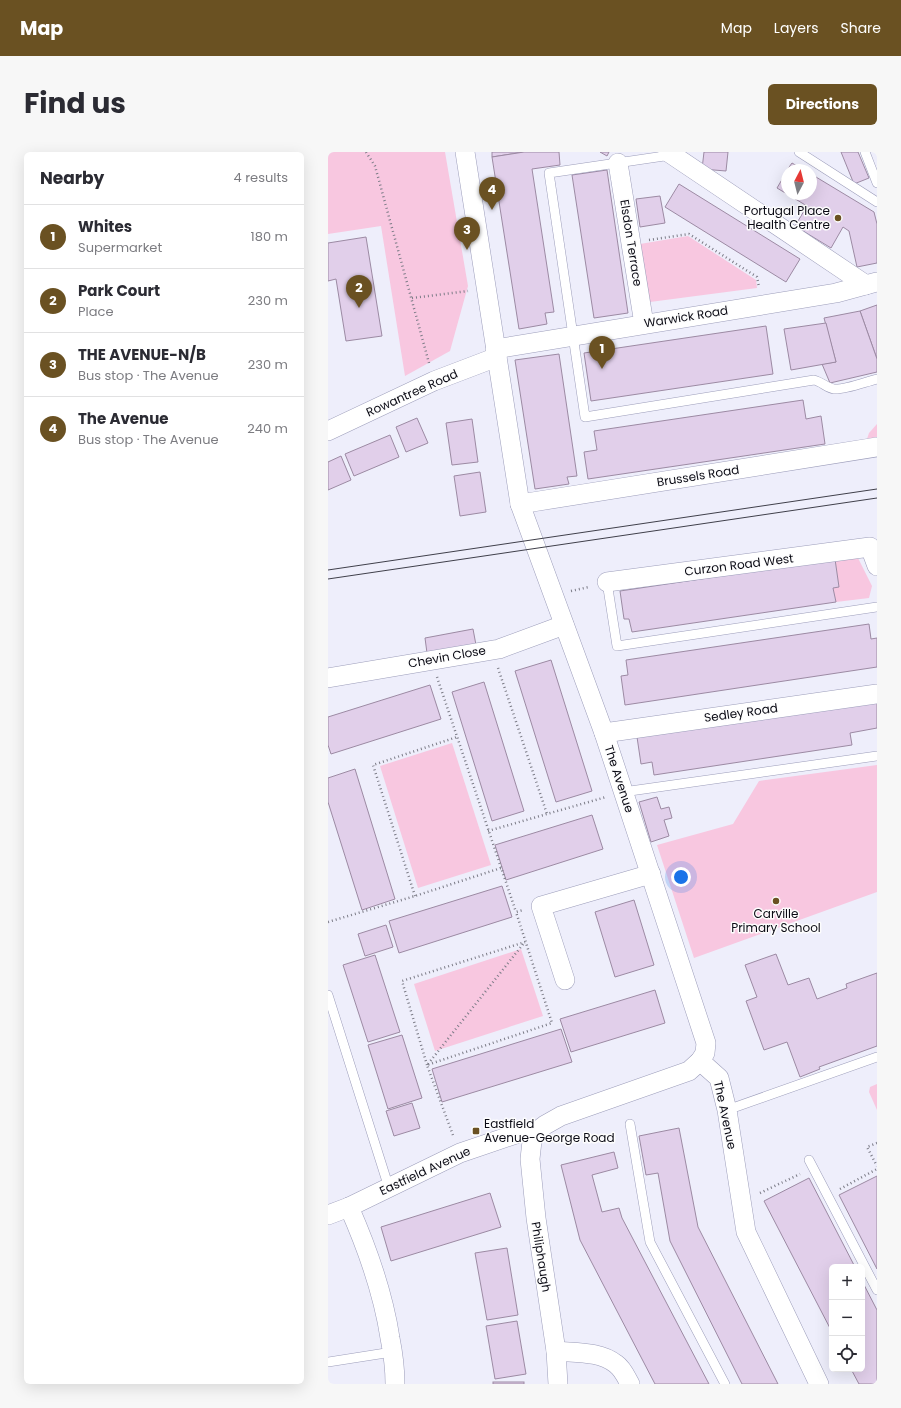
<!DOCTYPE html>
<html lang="en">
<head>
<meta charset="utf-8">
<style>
	body { margin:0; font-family:Poppins,sans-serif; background:#f7f7f7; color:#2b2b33 }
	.controls { position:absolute; right:12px; bottom:12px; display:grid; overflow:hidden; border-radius:6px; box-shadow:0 4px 16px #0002 }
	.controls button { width:36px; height:36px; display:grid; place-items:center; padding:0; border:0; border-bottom:1px solid #e1e1e2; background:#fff; color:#2b2b33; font:20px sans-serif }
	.compass { position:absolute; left:453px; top:12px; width:36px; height:36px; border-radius:50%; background:#fff; box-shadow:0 4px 16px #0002; rotate:7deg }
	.you { position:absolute; left:353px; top:725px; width:14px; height:14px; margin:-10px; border:3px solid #fff; border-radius:50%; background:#1a73e8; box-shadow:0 0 0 6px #1a73e833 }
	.badge { display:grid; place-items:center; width:26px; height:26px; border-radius:50%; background:#6a5122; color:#fff; font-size:13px; font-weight:700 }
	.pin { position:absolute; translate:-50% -33px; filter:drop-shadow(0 1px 2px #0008) }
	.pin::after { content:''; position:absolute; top:21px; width:14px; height:12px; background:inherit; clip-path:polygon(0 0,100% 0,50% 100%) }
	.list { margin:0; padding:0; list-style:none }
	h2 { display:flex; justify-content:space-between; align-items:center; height:52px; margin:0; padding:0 16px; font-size:17px }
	h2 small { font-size:13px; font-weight:400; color:#7c7c81 }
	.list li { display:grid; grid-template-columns:26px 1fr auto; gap:12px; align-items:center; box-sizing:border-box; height:64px; padding:0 16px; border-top:1px solid #e1e1e2 }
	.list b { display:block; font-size:15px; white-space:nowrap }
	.list p { margin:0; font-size:13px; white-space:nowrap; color:#7c7c81 }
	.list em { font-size:13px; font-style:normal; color:#7c7c81 }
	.icon { flex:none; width:22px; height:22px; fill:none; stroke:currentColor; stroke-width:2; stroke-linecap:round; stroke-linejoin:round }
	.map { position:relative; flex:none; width:549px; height:1232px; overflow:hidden; border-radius:6px }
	header { display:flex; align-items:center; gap:24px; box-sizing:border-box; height:56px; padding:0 20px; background:#6a5122; color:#fff }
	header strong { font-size:19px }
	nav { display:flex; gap:22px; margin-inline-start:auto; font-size:14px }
	.intro { display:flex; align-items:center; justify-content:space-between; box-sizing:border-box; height:96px; padding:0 24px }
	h1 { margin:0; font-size:28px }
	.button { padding:10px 18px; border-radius:6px; background:#6a5122; color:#fff; font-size:14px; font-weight:700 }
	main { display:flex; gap:24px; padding:0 24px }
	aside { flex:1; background:#fff; border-radius:6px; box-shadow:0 4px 16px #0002 }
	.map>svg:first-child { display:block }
</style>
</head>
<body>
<header>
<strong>Map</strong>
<nav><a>Map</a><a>Layers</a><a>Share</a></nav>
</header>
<div class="intro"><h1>Find us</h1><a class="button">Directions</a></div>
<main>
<aside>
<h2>Nearby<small>4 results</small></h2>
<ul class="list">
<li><span class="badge">1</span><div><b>Whites</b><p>Supermarket</p></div><em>180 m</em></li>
<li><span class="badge">2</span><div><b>Park Court</b><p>Place</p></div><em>230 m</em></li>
<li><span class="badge">3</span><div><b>THE AVENUE-N/B</b><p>Bus stop · The Avenue</p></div><em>230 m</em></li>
<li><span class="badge">4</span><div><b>The Avenue</b><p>Bus stop · The Avenue</p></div><em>240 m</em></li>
</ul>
</aside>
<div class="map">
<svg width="549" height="1232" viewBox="0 0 549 1232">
	<rect width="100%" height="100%" fill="#eeeefb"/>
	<g fill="#f8c7e0">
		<polygon points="0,0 117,0 140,134 122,199 77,224 53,74 0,82"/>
		<polygon points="360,84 428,128 429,136 322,150 312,92"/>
		<polygon points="549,272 549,285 539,287 541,281"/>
		<polygon points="529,404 544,434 541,446 508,450 505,436 511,435 507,407"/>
		<polygon points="124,591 163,713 90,736 52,614"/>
		<polygon points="549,613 549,740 366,806 329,693 405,672 431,629"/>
		<polygon points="193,797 215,864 107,899 86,832"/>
		<polygon points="549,932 549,958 541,940 542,935"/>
	</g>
	<g fill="#e1cfea" stroke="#9c8aa3">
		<polygon points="164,0 196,0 164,5"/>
		<polygon points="196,0 231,0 232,13 204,17 226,160 217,161 219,172 191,177 164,5"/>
		<polygon points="272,0 281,0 279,4"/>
		<polygon points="376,0 400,0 398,19 374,17"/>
		<polygon points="513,0 530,0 541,26 526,32"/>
		<polygon points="464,11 476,18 459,18"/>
		<polygon points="279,18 300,161 266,166 244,23"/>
		<polygon points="459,19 459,42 483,42 483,22 546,60 549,72 549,111 529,115 521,79 515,75 503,96 467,74 479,54 449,36"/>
		<polygon points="351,32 472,107 458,130 337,55"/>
		<polygon points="332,44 337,71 312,75 308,47"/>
		<polygon points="38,85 54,184 18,189 8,127 0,129 0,91"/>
		<polygon points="549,153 549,207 532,159"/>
		<polygon points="532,159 549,207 549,220 502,231 494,212 508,210 496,166"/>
		<polygon points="498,171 508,210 463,218 456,177"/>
		<polygon points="438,174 445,222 263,249 256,201"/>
		<polygon points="231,202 249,324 239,325 241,332 207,337 187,208"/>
		<polygon points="475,248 478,267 493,264 497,292 260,327 256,300 269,298 266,279"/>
		<polygon points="89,266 100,291 78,300 68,275"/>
		<polygon points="144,267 150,310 124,313 118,271"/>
		<polygon points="62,283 71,305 26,324 17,302"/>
		<polygon points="13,304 23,328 0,338 0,310"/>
		<polygon points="152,320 158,360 132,364 126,324"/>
		<polygon points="507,407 511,435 505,436 508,450 304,480 301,467 296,467 292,439"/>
		<polygon points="541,472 543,487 549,486 549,515 297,553 293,524 300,523 298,508"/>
		<polygon points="145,477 148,493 99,501 97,486"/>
		<polygon points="223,508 264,639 228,650 187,519"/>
		<polygon points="156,530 196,659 164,669 124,540"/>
		<polygon points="102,533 113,567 3,602 0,593 0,565"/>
		<polygon points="549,549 549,576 522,581 524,593 326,623 324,610 313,612 309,585"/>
		<polygon points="27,617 67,747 34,758 0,650 0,626"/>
		<polygon points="329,645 333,657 341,655 344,666 336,668 341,684 323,690 311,650"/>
		<polygon points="264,663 275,697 178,728 167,693"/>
		<polygon points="174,734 184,765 71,801 61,769"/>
		<polygon points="306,748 326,813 287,825 267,760"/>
		<polygon points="58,773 65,795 37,804 30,782"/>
		<polygon points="448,802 460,833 481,826 489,847 519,836 518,832 549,821 549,894 491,915 492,917 472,925 459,890 436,898 418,849 429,845 417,813"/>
		<polygon points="47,803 72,880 40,890 15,813"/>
		<polygon points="327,838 337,871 243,900 232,867"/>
		<polygon points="233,877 244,910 114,950 104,917"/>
		<polygon points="74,883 94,946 60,957 40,893"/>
		<polygon points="84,951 92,976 66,984 58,959"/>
		<polygon points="351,976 370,1075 450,1232 414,1232 342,1089 330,1021 318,1023 311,984"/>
		<polygon points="286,1000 290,1016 264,1023 274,1060 291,1056 294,1066 381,1232 327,1232 252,1088 233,1013"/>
		<polygon points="549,1024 549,1117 511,1043"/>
		<polygon points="481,1026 527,1115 504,1115 504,1180 436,1049"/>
		<polygon points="162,1041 173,1075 63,1109 53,1075"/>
		<polygon points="179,1096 190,1163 159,1168 147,1101"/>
		<polygon points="534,1129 549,1158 549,1232 531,1232 523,1217 534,1217"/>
		<polygon points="189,1169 198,1222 167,1227 158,1174"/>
		<rect x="165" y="1230" width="31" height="2"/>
	</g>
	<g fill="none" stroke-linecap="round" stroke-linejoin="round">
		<g stroke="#9c9dba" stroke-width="10">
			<g id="lane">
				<polyline points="471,0 549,50"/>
				<polyline points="537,0 549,31"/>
				<path d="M343,3l-122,18 36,244 229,-37c8,2 13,8 20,9 11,1 31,-7 43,-10"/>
				<polyline points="279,430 289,494 549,455"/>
				<polyline points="295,640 549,604"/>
				<polyline points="0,843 61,1036"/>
				<polyline points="399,958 549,905"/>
				<polyline points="302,972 322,1090 397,1232"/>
				<polyline points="481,1008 549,1138"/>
				<polyline points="0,1210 64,1200"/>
			</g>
		</g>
		<g stroke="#9c9dba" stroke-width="20">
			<g id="street">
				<polyline points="137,0 192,352 276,581 378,891 377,901 372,909 391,926 399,958 418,1080 491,1232"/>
				<polyline points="340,0 538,133"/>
				<polyline points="290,11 316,172"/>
				<polyline points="167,197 508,141 549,130"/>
				<polyline points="0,279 106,229 169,205"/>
				<polyline points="192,352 549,295"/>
				<polyline points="279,430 542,395 549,414"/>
				<polyline points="0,526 171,497 236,473"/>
				<polyline points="276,581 549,542"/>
				<polyline points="237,828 213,754 323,722"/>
				<polyline points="209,979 204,989 202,1007 208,1066 228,1199 230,1232"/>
				<path d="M21,1055c19,43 34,85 41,131 3,15 5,31 5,46"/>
				<polyline points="0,1063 21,1055 132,1001 191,981 209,979 217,973 233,964 361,919 372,909"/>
				<path d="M228,1199c19,2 44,0 60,13 7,5 10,13 14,20"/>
			</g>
		</g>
		<g stroke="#7c7c87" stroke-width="2.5" stroke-dasharray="1 3" stroke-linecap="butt">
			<polyline points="38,0 47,14 101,211"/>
			<polyline points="321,88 361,82 429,125 431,135"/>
			<polyline points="84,146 140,139"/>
			<polyline points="243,439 261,435"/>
			<polyline points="170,516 219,662"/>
			<polyline points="109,525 188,760"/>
			<polyline points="160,679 278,645"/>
			<polyline points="87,744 45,613 129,585"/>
			<polyline points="0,770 87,744 173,716"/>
			<polyline points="100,912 196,791"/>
			<polyline points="99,913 74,829 197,790"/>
			<polyline points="125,983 99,913 224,871 188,760 195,758"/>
			<polyline points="549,991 539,995 549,1014"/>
			<polyline points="512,1037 549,1017"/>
			<polyline points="432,1041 472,1022"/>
		</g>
		<use href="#lane" stroke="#fff" stroke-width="9"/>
		<use href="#street" stroke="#fff" stroke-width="19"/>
		<g stroke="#3f3f4a" stroke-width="1">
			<polyline points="0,418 549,337"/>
			<polyline points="0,427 549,346"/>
		</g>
	</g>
	<g fill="#6a5122" stroke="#fdfdfd" stroke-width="1.5">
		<circle cx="510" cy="66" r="4"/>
		<circle cx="448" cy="749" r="4"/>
		<rect x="144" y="975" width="8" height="8" rx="2"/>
	</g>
	<g text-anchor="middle" stroke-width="3" stroke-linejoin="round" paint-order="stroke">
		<g font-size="12" fill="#0a0a14" stroke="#fdfdfd" text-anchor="end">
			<text x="502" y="63">Portugal Place<tspan x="502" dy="14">Health Centre</tspan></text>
			<text x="448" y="766" text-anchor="middle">Carville<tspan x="448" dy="14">Primary School</tspan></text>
			<text x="156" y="976" text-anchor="start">Eastfield<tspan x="156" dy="14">Avenue-George Road</tspan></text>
		</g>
		<g font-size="12" fill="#0a0a14" stroke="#fdfdfd">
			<text transform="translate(303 91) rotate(81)" y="4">Elsdon Terrace</text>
			<text transform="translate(358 165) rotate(-9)" y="4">Warwick Road</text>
			<text transform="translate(84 241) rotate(-24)" y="4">Rowantree Road</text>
			<text transform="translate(370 324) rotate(-9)" y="4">Brussels Road</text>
			<text transform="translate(411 413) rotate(-7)" y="4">Curzon Road West</text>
			<text transform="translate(119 505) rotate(-10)" y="4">Chevin Close</text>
			<text transform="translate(413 561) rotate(-8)" y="4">Sedley Road</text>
			<text transform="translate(291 627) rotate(72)" y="4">The Avenue</text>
			<text transform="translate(397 963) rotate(78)" y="4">The Avenue</text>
			<text transform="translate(97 1019) rotate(-25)" y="4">Eastfield Avenue</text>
			<text transform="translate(213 1105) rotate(81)" y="4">Philiphaugh</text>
		</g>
	</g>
</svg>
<div class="controls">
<button>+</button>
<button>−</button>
<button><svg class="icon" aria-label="locate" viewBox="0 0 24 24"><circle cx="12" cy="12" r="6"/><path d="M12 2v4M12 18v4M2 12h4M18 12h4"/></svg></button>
</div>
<svg class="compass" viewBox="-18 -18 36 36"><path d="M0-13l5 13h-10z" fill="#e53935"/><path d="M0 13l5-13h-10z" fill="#7c7c81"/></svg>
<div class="you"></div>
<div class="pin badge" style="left:274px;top:217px">1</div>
<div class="pin badge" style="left:31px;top:156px">2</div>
<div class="pin badge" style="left:139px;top:98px">3</div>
<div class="pin badge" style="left:164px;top:58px">4</div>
</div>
</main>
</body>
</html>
